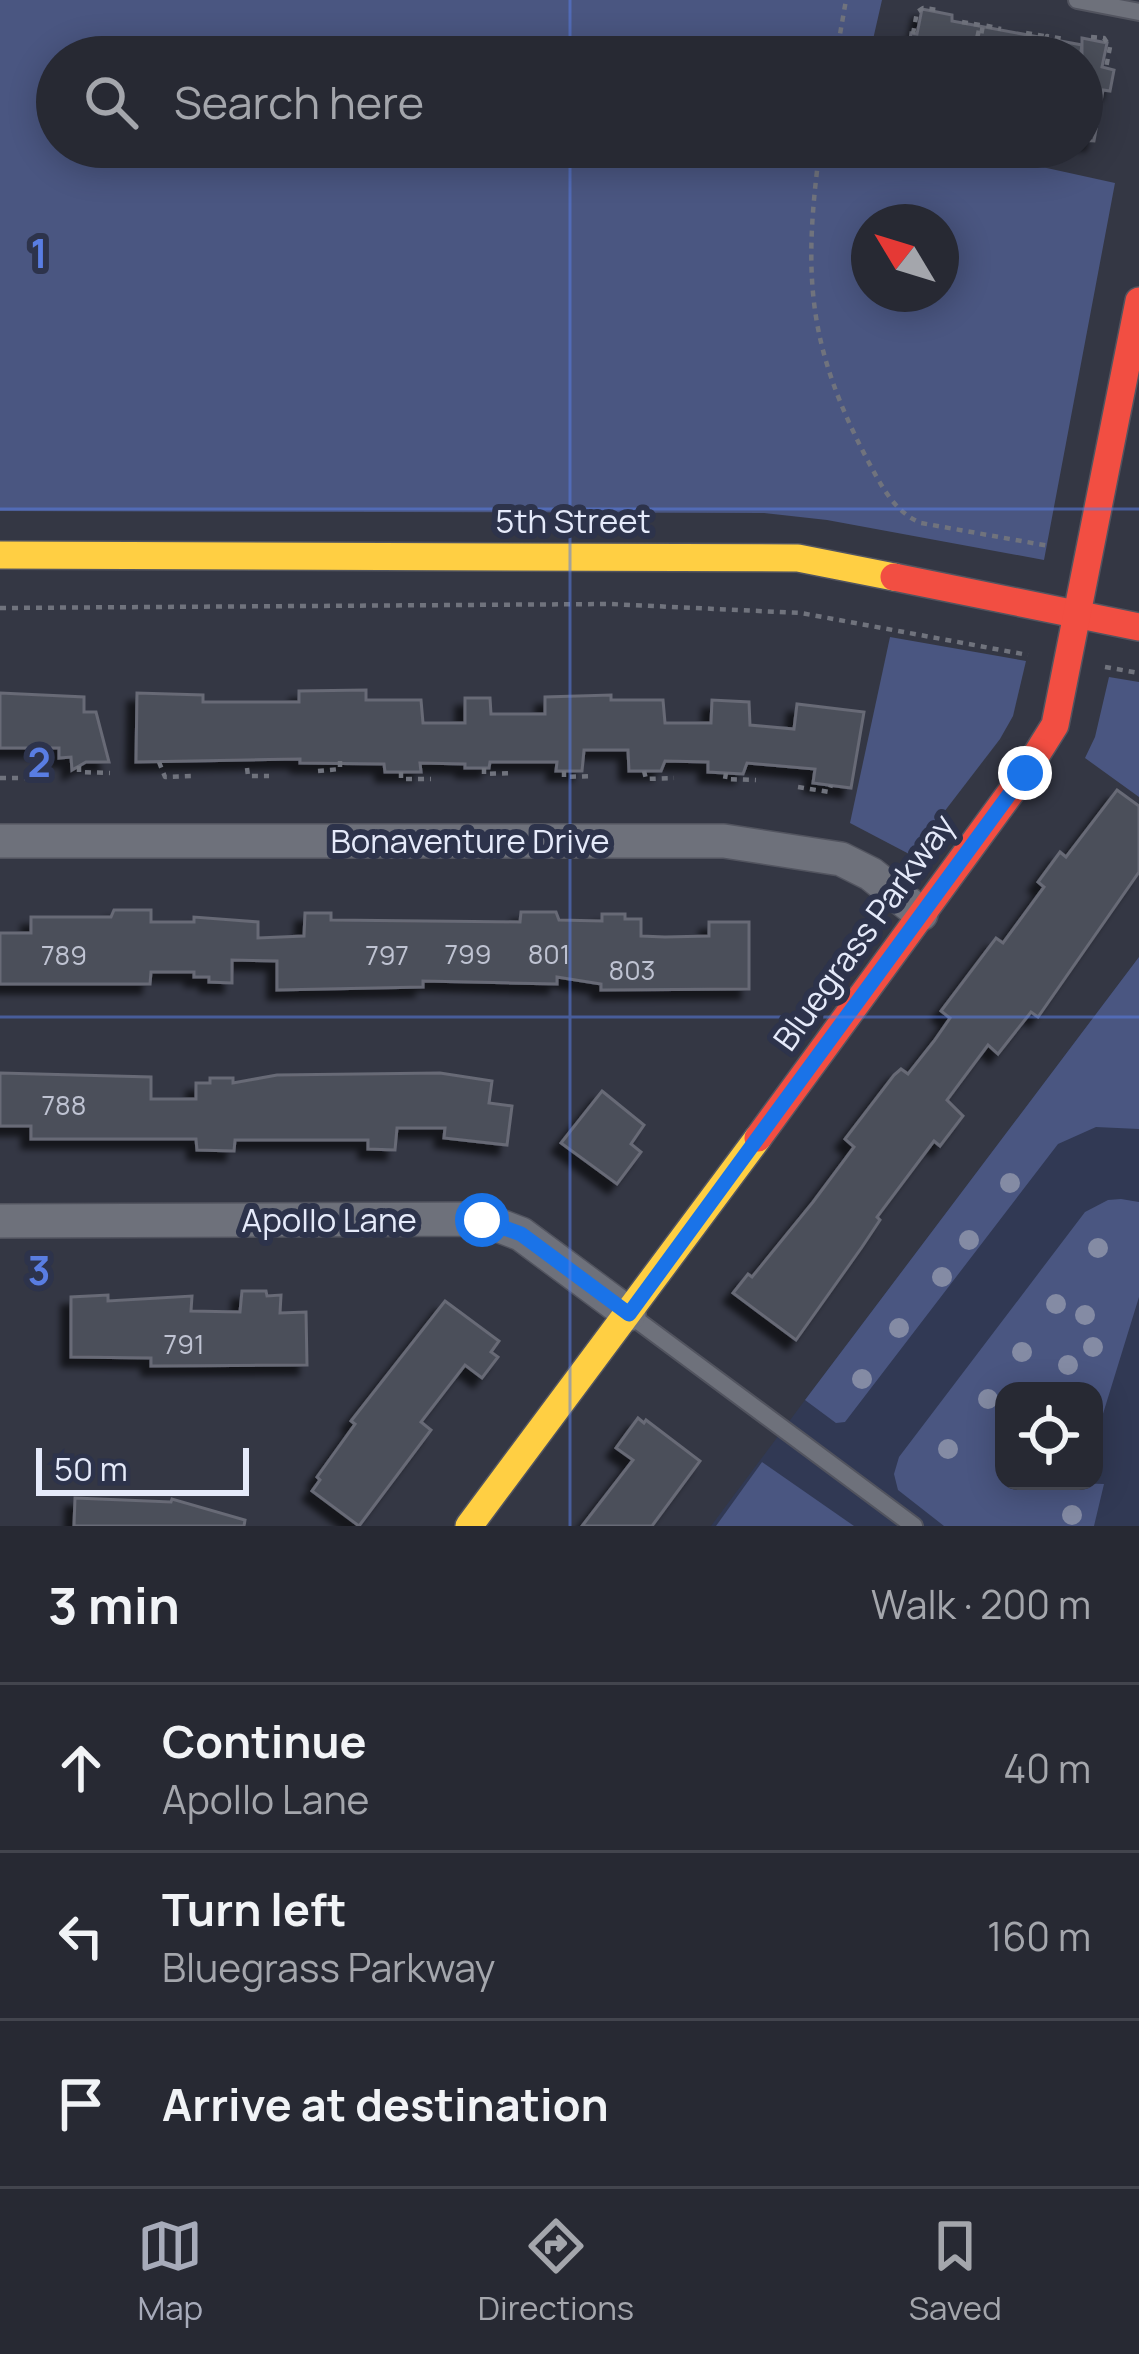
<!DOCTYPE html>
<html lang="en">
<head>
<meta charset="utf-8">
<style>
	body { margin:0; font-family:Manrope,sans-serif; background:#2f313b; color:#f1f3f6 }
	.controls { position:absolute; right:36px; bottom:36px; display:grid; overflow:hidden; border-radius:24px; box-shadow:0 6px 30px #0003 }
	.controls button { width:108px; height:108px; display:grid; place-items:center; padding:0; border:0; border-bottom:3px solid #43454e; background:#272933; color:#f1f3f6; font:60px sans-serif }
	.compass { position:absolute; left:851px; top:204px; width:108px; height:108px; border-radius:50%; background:#272933; box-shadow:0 6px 30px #0003; rotate:308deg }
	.scale { position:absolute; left:36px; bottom:30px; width:213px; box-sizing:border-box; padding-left:12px; border:6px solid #e5eafa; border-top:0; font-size:33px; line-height:42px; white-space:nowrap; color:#e5eafa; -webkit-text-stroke:9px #2d334b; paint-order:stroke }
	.stop { position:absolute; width:36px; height:36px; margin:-27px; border:9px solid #1a73e8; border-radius:50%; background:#fff }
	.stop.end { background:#1a73e8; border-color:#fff; box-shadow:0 3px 12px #0008 }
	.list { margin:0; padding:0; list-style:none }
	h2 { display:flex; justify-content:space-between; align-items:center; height:156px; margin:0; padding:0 48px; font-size:51px }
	h2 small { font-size:39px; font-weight:400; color:#a4a6ac }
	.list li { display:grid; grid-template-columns:78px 1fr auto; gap:36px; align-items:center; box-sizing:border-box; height:168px; padding:0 48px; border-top:3px solid #43454e }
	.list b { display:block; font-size:45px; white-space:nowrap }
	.list p { margin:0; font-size:39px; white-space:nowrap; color:#a4a6ac }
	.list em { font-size:39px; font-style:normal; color:#a4a6ac }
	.icon { flex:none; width:66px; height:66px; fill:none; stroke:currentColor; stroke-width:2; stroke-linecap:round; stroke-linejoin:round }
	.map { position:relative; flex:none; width:1139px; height:1526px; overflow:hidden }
	.search { position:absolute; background:#272933; box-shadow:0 6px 30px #0003; left:36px; right:36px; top:36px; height:132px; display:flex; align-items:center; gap:30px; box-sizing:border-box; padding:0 42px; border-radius:66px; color:#a4a6ac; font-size:45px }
	.sheet { height:660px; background:#272933 }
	nav { display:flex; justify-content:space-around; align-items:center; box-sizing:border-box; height:168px; border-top:3px solid #43454e; background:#272933; font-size:33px; color:#a4a6ac }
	nav a { display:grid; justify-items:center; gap:6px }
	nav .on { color:#a7abba }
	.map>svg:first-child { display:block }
</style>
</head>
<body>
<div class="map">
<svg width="1139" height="1526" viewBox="0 0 1139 1526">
	<defs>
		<filter id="shadow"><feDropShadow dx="-9" dy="9" stdDeviation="3" flood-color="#0009"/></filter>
	</defs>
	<rect width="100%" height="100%" fill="#343744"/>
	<path fill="#313954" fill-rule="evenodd" d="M1139,957v569h-428l94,-126zM1004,1391h90v90h-90z"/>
	<g fill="#4a5681" fill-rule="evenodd">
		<path d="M0,0h882l-13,57h-812v90h894l164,36 -71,377 -217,-40 -63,-7 -764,-2zM941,222v72h-72v-72z"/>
		<polygon points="890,637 1026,661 1013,716 1000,739 911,855 850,823"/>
		<polygon points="1109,677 1139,682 1139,797 1085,758 1095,737"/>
		<polygon points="1139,957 1139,1129 1096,1127 1058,1144 845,1422 836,1423 805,1400"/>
		<polygon points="1121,1199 1139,1202 1139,1297 1094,1443 1094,1391 1004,1391 1004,1481 1104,1484 1094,1526 944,1526 898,1490 894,1474 899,1457 1085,1212 1108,1200"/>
		<polygon points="762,1462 854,1526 716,1526"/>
	</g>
	<g fill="#4c4f5a" stroke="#676a76" stroke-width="3" filter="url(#shadow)">
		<polygon points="922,9 952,15 952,21 1082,45 1080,57 907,57 911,33 917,34"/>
		<polygon points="1082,38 1107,43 1102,67 1114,70 1110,91 1103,90 1094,141 1082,140"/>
		<polygon points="366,690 366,700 421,700 423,723 465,723 465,698 490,698 491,714 545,714 545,697 611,695 611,700 663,700 665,723 711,723 712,700 749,702 750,725 794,729 797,704 864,712 851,788 813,783 815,769 747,763 743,774 708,772 708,762 665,761 661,771 629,771 628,750 584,750 582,771 556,771 557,762 490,762 489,768 465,768 465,764 420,763 421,772 385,772 384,764 300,763 300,759 136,762 137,693 203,695 203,702 299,702 299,691"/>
		<polygon points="0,693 84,697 84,712 96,712 109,762 86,762 72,770 71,757 59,758 59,748 0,748"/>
		<polygon points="1117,790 1139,806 1139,872 1038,1017 1031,1012 998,1054 988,1045 947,1100 963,1116 940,1146 934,1141 877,1217 880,1220 862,1247 796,1340 733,1293 748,1274 752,1277 813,1202 854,1147 845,1139 894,1075 901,1069 908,1074 934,1041 950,1018 941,1011 996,938 1003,943 1044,887 1038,882 1060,852 1066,857"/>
		<polygon points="114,910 151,910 151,922 194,922 194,917 258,922 258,938 304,936 305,913 331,913 331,920 520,922 521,912 556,912 559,920 602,921 602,914 625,914 625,919 641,919 641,936 665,937 709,936 709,922 749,922 749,989 601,990 601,984 557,977 557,984 423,981 423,987 277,990 277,961 232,960 232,983 209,982 209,977 194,977 194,972 151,972 150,984 0,984 0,933 31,933 31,917 111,917"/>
		<polygon points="0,1073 151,1077 151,1099 196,1099 196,1083 210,1083 210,1078 233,1078 233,1083 277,1075 440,1073 492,1081 489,1103 512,1106 507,1145 444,1138 445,1128 397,1128 395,1150 368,1149 368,1140 235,1140 234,1151 197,1150 196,1139 31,1139 31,1126 0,1126"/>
		<polygon points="602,1091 644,1125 631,1144 641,1152 617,1184 561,1143"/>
		<polygon points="242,1291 266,1291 267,1296 281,1295 280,1313 306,1312 307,1365 151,1366 151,1358 71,1357 71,1297 108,1295 108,1301 192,1296 191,1311 240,1312"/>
		<polygon points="445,1301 499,1341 491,1352 498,1357 482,1378 465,1365 421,1422 431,1430 359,1526 312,1491 320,1480 317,1477 355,1424 351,1421"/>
		<polygon points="638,1418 644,1423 646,1420 700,1461 652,1526 582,1526 633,1460 616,1448"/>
		<polygon points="75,1498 171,1502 172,1499 245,1520 244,1526 74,1526"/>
	</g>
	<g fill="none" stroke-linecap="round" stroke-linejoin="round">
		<g stroke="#52545f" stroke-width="20">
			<g id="lane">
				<polyline points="1077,0 1139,12"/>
				<polyline points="630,1315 914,1526"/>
			</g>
		</g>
		<g stroke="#52545f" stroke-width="36">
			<g id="street">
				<polyline points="0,841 724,841 841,859 871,874 921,914"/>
				<polyline points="0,1221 482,1219 521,1234 629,1314"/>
			</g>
		</g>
		<g stroke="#52545f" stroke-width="30">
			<g id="slow">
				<polyline points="0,555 798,558 894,577"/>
				<polyline points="469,1526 758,1138"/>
			</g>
		</g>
		<g stroke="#52545f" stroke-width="30">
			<g id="jam">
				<polyline points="894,577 1139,627"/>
				<polyline points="758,1138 1025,773 1055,725 1139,301"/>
			</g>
		</g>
		<g stroke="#70737d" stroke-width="4.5" stroke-dasharray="6 6" stroke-linecap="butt">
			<polyline points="962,22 980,25 973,57"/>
			<polyline points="1026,33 1044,36 1040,57"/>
			<polyline points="913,34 917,12 923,8 938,10"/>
			<polyline points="1091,37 1104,38 1110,47 1106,68"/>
			<polyline points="1046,40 1047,36 1063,39"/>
			<polyline points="836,57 846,0"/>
			<polyline points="977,57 983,25 1001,29"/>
			<path d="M820,147c-17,128 -13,198 48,314 13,24 26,51 53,62l128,23"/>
			<polyline points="0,608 610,604 801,613 1028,655"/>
			<polyline points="1105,667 1139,673"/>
			<polyline points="159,762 165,777 191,776"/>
			<polyline points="79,766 79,772 110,773"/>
			<polyline points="247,768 248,776 269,776"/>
			<polyline points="484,768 484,774 513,773"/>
			<polyline points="318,771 340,769 340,760"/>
			<polyline points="564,771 564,777 593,776"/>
			<polyline points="644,771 646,779 674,778"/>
			<polyline points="401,772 401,779 431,779"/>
			<polyline points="726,773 725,779 756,780"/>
			<polyline points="0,778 30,778"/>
			<polyline points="798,787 829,792 831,785"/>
		</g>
		<use href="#lane" stroke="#6e717b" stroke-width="16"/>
		<use href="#street" stroke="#6e717b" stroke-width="33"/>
		<use href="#slow" stroke="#ffcf43" stroke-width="27"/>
		<use href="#jam" stroke="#f24e42" stroke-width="27"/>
	</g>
	<g fill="#848ba4">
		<circle cx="1010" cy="1183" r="10"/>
		<circle cx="969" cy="1240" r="10"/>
		<circle cx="1098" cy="1248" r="10"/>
		<circle cx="942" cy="1277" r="10"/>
		<circle cx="1056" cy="1304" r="10"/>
		<circle cx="1085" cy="1315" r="10"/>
		<circle cx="899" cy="1328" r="10"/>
		<circle cx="1093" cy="1347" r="10"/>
		<circle cx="1022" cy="1352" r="10"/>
		<circle cx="1068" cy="1365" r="10"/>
		<circle cx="862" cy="1379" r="10"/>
		<circle cx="988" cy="1399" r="10"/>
		<circle cx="948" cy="1449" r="10"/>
		<circle cx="1072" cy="1515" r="10"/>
	</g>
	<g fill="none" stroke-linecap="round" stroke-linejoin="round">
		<polyline stroke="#1a73e8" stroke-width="15" points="482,1220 521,1234 629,1314 1025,773"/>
	</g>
	<path fill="none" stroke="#597de2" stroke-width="3" stroke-opacity="0.55" d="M570,0v57M570,147v1379M0,509h1139M0,1017h1139"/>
	<g text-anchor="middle" stroke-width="12" stroke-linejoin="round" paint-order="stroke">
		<g font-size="27" fill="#bfc3d2">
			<text x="468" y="964">799</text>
			<text x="549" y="964">801</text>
			<text x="64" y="965">789</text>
			<text x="387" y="965">797</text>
			<text x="632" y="980">803</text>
			<text x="64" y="1115">788</text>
			<text x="184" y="1354">791</text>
		</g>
		<g font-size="33" fill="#e5eafa" stroke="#2d334b">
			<text x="573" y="533">5th Street</text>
			<text x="470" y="853">Bonaventure Drive</text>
			<text transform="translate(864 932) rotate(-54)" y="12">Bluegrass Parkway</text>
			<text x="329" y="1232">Apollo Lane</text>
		</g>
	</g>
	<g font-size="39" text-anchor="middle" font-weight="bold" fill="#597de2" stroke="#2d334b" stroke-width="12" stroke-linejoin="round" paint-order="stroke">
		<text x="39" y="268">1</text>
		<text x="39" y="777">2</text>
		<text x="39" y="1285">3</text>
	</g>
</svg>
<div class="controls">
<button><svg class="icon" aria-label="locate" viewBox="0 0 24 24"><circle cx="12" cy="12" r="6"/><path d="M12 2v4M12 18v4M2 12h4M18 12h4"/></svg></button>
</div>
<svg class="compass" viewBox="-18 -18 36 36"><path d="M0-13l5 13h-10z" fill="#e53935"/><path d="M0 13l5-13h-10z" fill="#a4a6ac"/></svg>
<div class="scale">50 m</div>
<div class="stop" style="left:482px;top:1220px"></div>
<div class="stop end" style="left:1025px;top:773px"></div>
<div class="search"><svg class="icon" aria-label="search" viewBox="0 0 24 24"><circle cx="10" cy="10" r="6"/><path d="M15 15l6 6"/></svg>Search here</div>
</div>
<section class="sheet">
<h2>3 min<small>Walk · 200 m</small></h2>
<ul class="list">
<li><svg class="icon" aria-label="ahead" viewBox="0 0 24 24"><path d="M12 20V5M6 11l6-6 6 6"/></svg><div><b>Continue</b><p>Apollo Lane</p></div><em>40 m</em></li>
<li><svg class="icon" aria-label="left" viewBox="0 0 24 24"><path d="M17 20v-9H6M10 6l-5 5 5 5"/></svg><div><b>Turn left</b><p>Bluegrass Parkway</p></div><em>160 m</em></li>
<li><svg class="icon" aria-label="arrive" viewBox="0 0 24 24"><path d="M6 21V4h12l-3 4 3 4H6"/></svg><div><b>Arrive at destination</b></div></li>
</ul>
</section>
<nav>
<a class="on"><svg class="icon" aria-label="map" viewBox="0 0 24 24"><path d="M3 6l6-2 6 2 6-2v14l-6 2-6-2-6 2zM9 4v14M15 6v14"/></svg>Map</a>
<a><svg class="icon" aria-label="directions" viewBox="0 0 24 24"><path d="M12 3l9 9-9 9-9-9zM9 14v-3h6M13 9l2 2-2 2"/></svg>Directions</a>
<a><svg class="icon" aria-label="saved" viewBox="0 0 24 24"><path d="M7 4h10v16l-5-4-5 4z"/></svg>Saved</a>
</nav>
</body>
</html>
